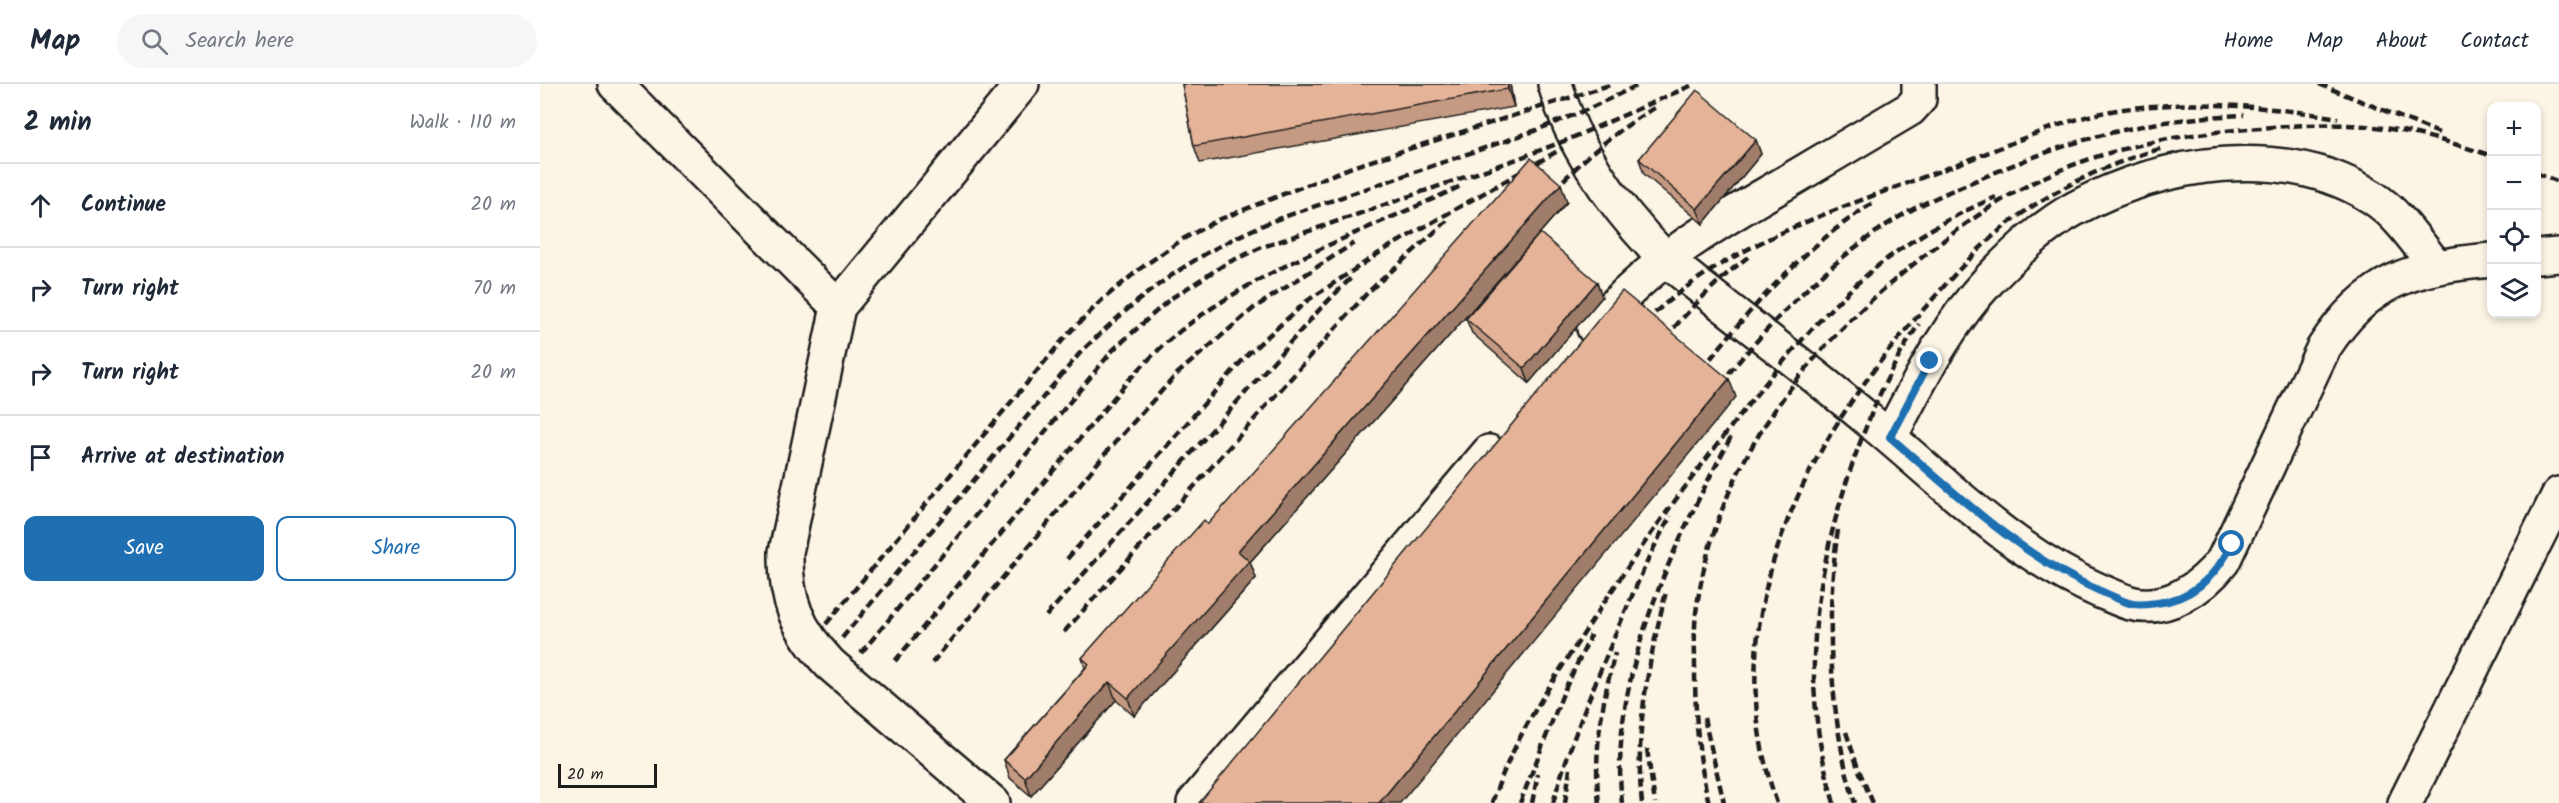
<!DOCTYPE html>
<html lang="en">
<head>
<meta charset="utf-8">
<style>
	body { margin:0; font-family:Kalam,sans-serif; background:#f6f6f7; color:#1f2937 }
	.controls { position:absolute; right:18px; top:18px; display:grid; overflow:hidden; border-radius:12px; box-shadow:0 3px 9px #0003 }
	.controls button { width:54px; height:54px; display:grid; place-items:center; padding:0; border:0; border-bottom:2px solid #e0e1e3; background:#fff; color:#1f2937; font:30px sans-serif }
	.scale { position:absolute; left:18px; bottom:15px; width:99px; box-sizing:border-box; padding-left:6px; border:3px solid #1c1c1c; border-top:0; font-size:16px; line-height:21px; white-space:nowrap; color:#1c1c1c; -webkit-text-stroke:4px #fcf5e5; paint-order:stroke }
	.stop { position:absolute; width:18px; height:18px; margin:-14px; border:4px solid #1f6fb2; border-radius:50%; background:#fff }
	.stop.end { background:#1f6fb2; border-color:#fff; box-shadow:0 2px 6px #0008 }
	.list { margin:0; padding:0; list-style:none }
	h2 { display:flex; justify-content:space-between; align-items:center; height:78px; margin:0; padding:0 24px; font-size:26px }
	h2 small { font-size:20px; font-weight:400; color:#747a83 }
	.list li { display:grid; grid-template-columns:39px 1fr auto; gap:18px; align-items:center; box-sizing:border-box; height:84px; padding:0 24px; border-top:2px solid #e0e1e3 }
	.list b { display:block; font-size:22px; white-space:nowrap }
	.list em { font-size:20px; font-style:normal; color:#747a83 }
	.actions { display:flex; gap:12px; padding:18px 24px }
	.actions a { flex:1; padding:14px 0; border:2px solid #1f6fb2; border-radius:12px; text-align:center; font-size:21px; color:#1f6fb2 }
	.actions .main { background:#1f6fb2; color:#fff }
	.icon { flex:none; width:33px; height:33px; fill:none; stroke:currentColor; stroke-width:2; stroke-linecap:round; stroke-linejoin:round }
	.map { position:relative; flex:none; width:2019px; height:719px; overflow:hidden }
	header { display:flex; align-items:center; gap:36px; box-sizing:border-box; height:84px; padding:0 30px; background:#fff; border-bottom:2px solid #e0e1e3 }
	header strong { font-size:28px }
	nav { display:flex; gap:33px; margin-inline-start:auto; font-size:21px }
	.search { width:420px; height:54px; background:#f6f6f7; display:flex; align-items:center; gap:15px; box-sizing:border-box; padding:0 21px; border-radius:33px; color:#747a83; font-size:22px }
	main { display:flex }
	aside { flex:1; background:#fff }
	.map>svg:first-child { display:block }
</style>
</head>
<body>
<header>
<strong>Map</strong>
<div class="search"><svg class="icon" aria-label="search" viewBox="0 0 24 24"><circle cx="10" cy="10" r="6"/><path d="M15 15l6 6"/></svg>Search here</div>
<nav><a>Home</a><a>Map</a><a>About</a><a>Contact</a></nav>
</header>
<main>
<aside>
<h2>2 min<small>Walk · 110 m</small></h2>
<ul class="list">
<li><svg class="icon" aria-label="ahead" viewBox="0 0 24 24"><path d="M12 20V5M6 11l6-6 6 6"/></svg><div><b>Continue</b></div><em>20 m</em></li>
<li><svg class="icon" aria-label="right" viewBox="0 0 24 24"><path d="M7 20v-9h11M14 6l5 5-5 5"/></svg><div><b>Turn right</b></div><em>70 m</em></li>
<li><svg class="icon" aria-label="right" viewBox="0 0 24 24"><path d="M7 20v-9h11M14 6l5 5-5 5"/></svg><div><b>Turn right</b></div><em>20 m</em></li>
<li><svg class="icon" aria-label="arrive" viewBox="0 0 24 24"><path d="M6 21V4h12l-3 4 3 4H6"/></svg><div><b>Arrive at destination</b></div></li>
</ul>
<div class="actions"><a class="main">Save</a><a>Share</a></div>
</aside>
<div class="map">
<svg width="2019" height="719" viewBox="0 0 2019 719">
	<rect width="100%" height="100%" fill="#fcf5e5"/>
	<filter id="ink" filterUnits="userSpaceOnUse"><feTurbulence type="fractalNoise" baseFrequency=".0167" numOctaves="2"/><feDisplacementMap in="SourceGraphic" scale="12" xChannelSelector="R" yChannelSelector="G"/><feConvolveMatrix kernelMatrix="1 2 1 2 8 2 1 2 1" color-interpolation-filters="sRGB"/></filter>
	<g filter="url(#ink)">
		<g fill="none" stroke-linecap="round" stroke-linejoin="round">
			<g stroke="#1c1c1c" stroke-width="38">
				<g id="minor">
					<polyline points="75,0 298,223"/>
					<path d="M1015,0c19,68 61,125 110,175 68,55 139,107 206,163 73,60 141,131 229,169 10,4 20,9 30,12 36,10 72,-15 93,-42l100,-212c45,-70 89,-82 169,-89"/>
					<polyline points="1996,173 2019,171"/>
					<path d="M1054,244c52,-62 112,-99 181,-139 45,-27 90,-53 135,-80l9,-10v-15"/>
					<path d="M1350,353c29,-55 56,-111 99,-157 26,-27 54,-54 87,-72 86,-47 209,-66 296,-11 27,17 44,45 64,69"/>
					<path d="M453,719l-163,-139c-33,-35 -45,-64 -44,-112l52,-245 184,-223"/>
					<polyline points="654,719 949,368"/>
					<polyline points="1865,719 2019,410"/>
				</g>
			</g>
			<use href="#minor" stroke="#fcf5e5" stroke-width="33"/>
			<g stroke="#1c1c1c" stroke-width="4.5" stroke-dasharray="9 4.5" stroke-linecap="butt">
				<polyline points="1779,0 1899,49"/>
				<polyline points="1996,89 2019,98"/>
				<path d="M1014,106c31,-33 63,-60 102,-83"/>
				<path d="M1105,238c85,-83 205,-116 313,-158 52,-19 104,-45 159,-54 72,-11 150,-4 221,8"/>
				<path d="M1125,254c26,-30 51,-57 83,-81"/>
				<path d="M1162,285c51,-63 102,-123 171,-166"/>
				<path d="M1180,300c47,-57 95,-109 156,-152 35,-25 74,-41 113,-57 86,-37 161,-57 255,-60"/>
				<path d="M1298,446c-13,85 -9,191 17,273"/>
				<polyline points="527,475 708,270 767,217 842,167 1023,64"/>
				<polyline points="506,532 780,225 811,194"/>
				<polyline points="286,540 527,251 562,216 601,184 643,155 678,136 812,83 1073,0"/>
				<polyline points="524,548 828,208 908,136"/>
				<path d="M302,554l238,-285c62,-61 115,-100 195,-133l259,-89 52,-21 54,-26"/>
				<polyline points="321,569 573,266 630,215 687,179 720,164 977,75 1027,56 1155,0"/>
				<path d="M355,577l232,-279c18,-19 36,-38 57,-54 82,-63 184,-98 277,-142"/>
				<polyline points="392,579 570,364 638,289 714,224 814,159"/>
				<polyline points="1164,634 1184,719"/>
				<polyline points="1306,648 1318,684 1333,719"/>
				<polyline points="1107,665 1115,719"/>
				<path d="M952,719c22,-67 62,-124 100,-182 46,-72 96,-139 148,-206 39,-49 80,-100 128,-141 39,-33 81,-57 128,-77"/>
				<polyline points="980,719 1024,607 1051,551"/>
				<polyline points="992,719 998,690"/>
				<path d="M1013,719c17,-61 41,-117 65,-175 17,-38 32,-77 53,-112"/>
				<polyline points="1025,719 1030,685"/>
				<path d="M1059,719c-6,-51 3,-100 16,-150"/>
				<path d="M1082,719c-14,-126 52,-260 110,-368"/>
				<path d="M1102,719c-8,-71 7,-143 24,-211"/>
				<path d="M1169,719c-11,-44 -14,-89 -14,-135 0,-18 -1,-37 1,-55 18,-139 97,-248 202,-336 42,-35 87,-70 136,-95 71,-35 149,-49 227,-54 47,-4 94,-6 141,3 31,6 60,15 90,25"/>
				<path d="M1237,719c-65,-182 26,-358 146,-493 32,-36 63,-73 104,-100 40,-27 89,-49 136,-62"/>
				<path d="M1294,719c-35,-118 -21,-221 17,-335 17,-50 38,-100 68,-144"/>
			</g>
		</g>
		<g fill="#c59a82" stroke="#1c1c1c" stroke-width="1.5">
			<polygon points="642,0 970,0 974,23 660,79 654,62"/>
			<polygon points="1216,56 1221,70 1163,140 1104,90 1099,75"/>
			<polygon points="1021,100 1027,118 710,478 716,494 594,632 576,616 491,712 470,694 464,676 545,584 542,574"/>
			<polygon points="1057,198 1062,213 989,299 932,249 926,235"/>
		</g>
		<g fill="#a07d6a" stroke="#1c1c1c" stroke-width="1.5">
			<polygon points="967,0 970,0 974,23 968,5"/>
			<polygon points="1216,56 1221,70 1163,140 1157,125"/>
			<polygon points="1021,100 1027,118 710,478 716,494 594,632 588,614 698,467"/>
			<polygon points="1057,198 1062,213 989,299 984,284"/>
			<polygon points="1189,295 1196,313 860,719 839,719"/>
			<polygon points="569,598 576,616 491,712 485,694"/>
		</g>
		<g fill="#e5b397" stroke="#1c1c1c" stroke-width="1.5">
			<polygon points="642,0 967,0 968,5 654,62"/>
			<polygon points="1157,6 1216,56 1157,125 1099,75"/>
			<polygon points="991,74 1021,100 698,467 709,477 588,614 569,598 485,694 464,676 549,580 542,574 664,436 668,440"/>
			<polygon points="1000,149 1057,198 984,284 926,235"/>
			<polygon points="1082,207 1189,295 839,719 659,719"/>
		</g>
	</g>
	<g fill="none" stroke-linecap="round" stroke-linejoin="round" filter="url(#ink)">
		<path stroke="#1f6fb2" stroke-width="8" d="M1390,277l-40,76c66,57 130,119 210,154 10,4 19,9 29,12 9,3 19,1 28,0 36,-4 60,-29 75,-59"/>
	</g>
</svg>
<div class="controls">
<button>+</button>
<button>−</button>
<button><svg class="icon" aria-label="locate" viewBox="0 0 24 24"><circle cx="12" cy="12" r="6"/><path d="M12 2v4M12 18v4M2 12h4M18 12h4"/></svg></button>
<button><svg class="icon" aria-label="layers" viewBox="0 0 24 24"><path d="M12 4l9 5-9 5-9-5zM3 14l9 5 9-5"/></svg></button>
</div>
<div class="scale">20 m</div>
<div class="stop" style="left:1692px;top:460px"></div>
<div class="stop end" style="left:1390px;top:277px"></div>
</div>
</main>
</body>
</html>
